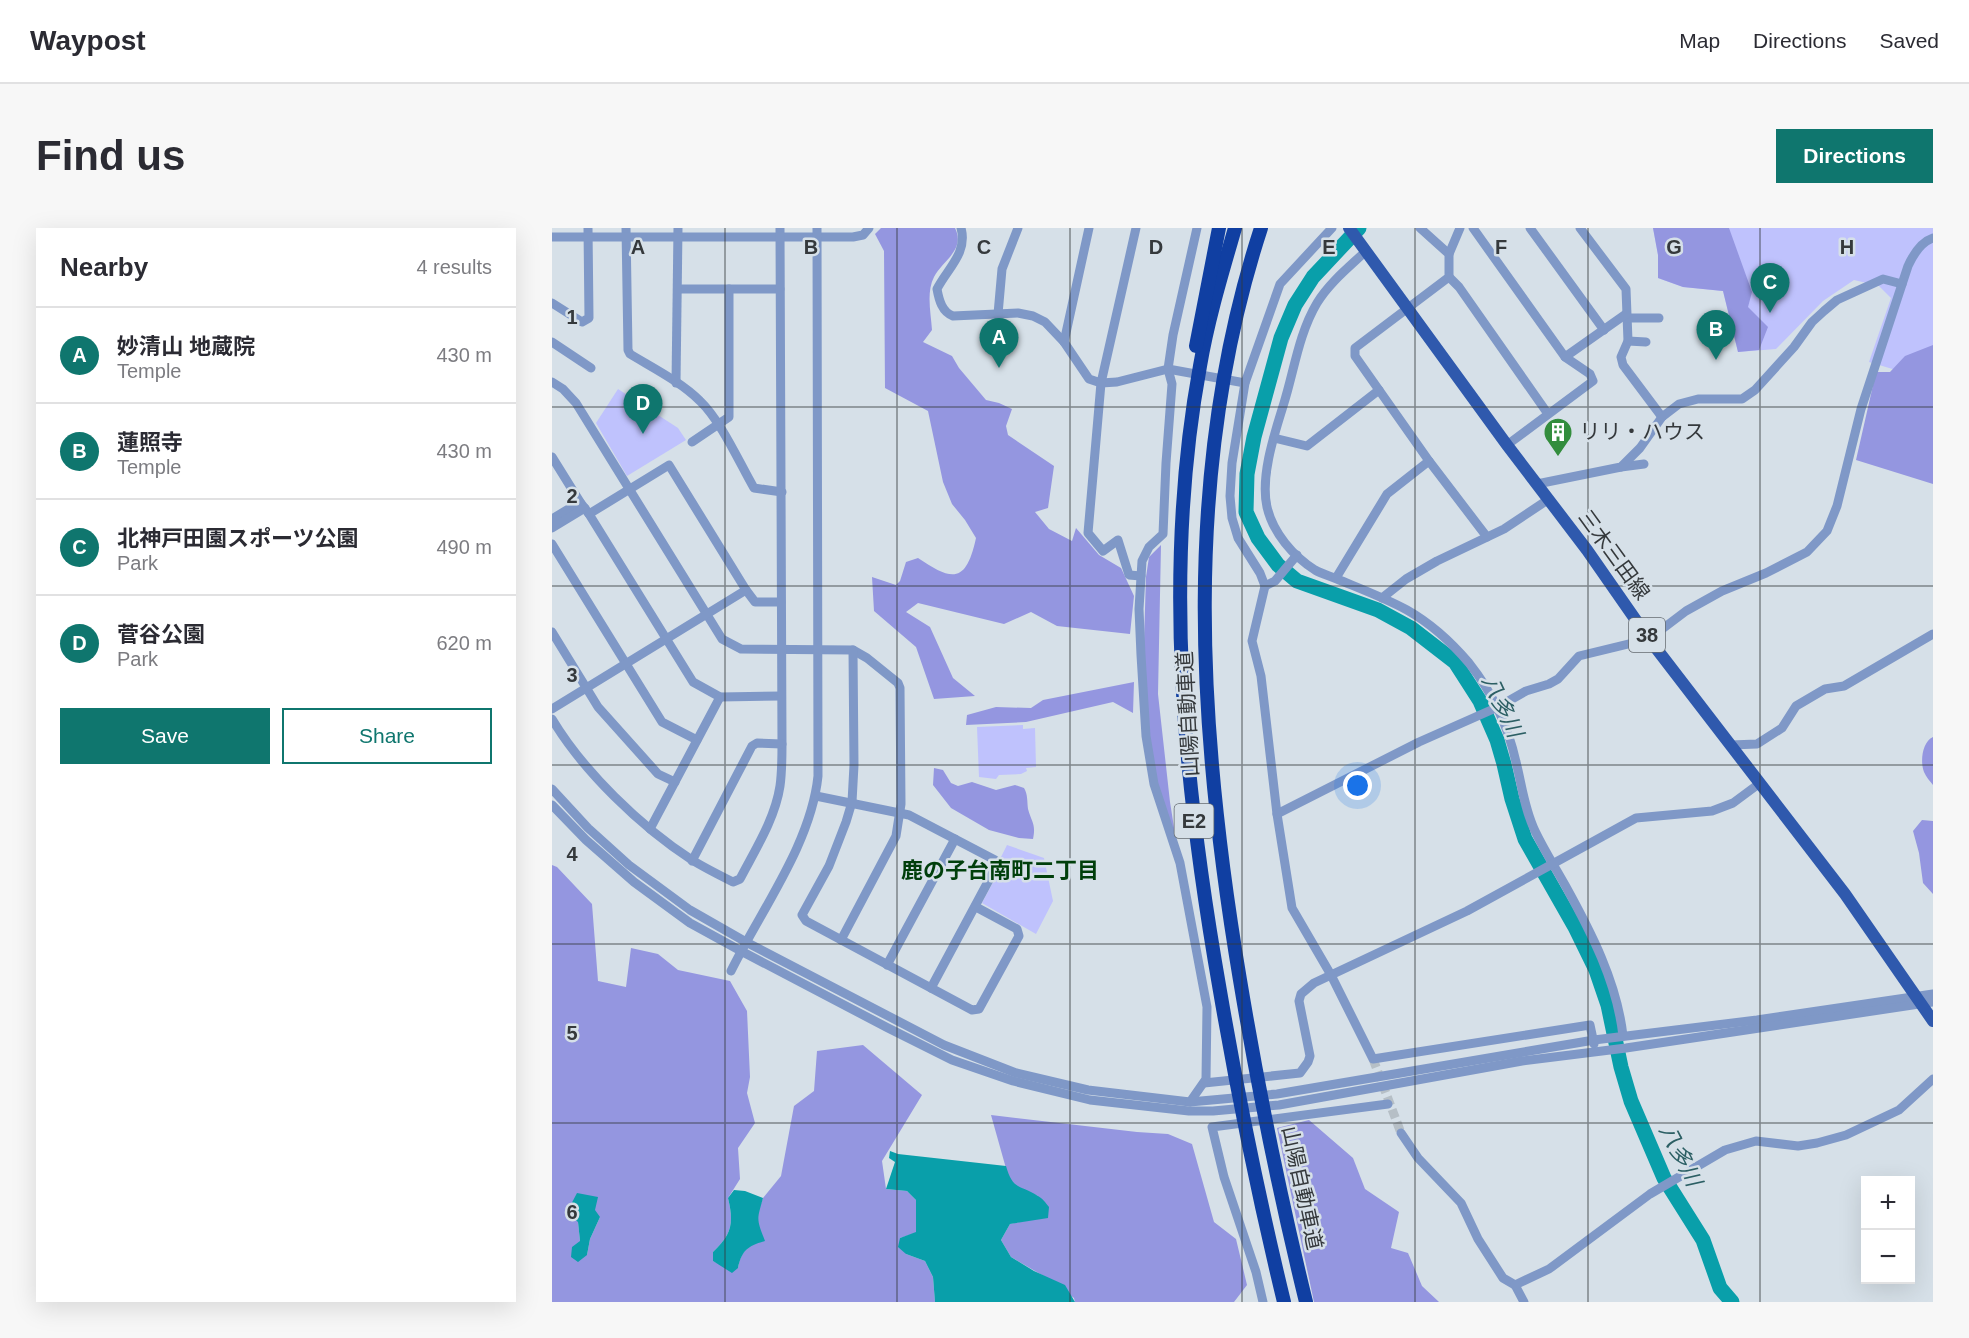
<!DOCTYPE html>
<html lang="en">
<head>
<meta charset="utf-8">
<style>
	body { margin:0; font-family:Helvetica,"Noto Sans JP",sans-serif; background:#f7f7f7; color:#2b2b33 }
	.controls { position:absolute; right:18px; bottom:18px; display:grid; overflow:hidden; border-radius:0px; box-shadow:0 6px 24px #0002 }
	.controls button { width:54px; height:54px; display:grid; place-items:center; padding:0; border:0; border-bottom:2px solid #e1e1e2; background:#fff; color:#2b2b33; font:30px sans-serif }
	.you { position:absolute; left:806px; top:558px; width:21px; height:21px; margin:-15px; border:4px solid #fff; border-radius:50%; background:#1a73e8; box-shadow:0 0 0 9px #1a73e833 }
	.badge { display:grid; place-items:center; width:39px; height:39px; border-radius:50%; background:#0f766e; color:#fff; font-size:20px; font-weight:700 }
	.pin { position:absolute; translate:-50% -50px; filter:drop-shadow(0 2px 3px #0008) }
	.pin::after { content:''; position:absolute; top:32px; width:21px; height:18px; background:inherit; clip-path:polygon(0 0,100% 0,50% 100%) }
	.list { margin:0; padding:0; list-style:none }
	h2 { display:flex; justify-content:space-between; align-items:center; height:78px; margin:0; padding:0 24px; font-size:26px }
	h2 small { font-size:20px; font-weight:400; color:#7c7c81 }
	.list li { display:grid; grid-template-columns:39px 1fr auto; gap:18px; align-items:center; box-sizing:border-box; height:96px; padding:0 24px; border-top:2px solid #e1e1e2 }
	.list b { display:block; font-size:22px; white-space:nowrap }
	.list p { margin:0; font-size:20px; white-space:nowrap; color:#7c7c81 }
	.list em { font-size:20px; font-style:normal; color:#7c7c81 }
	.actions { display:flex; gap:12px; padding:18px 24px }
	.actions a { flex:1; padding:14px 0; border:2px solid #0f766e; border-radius:0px; text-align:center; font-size:21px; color:#0f766e }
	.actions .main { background:#0f766e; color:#fff }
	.map { position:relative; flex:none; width:1381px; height:1074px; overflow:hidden; border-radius:0px }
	header { display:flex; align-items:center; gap:36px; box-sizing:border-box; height:84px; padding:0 30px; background:#fff; border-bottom:2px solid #e1e1e2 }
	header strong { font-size:28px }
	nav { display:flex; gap:33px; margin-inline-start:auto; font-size:21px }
	.intro { display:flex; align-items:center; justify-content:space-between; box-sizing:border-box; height:144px; padding:0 36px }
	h1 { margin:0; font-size:42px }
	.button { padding:15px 27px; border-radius:0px; background:#0f766e; color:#fff; font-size:21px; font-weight:700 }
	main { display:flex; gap:36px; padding:0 36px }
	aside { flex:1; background:#fff; border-radius:0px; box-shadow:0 6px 24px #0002 }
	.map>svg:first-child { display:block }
</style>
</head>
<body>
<header>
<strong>Waypost</strong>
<nav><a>Map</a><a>Directions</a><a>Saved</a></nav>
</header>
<div class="intro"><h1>Find us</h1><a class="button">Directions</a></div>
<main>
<aside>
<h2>Nearby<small>4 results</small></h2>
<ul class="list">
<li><span class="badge">A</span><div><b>妙清山 地蔵院</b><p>Temple</p></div><em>430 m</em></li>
<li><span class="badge">B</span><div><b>蓮照寺</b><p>Temple</p></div><em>430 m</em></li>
<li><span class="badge">C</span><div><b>北神戸田園スポーツ公園</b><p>Park</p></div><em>490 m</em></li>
<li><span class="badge">D</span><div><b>菅谷公園</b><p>Park</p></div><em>620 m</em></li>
</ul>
<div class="actions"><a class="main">Save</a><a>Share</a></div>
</aside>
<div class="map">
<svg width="1381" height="1074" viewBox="0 0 1381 1074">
	<rect width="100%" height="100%" fill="#d6e0e8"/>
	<g fill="#bfc2fd">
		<polygon points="1101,0 1381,0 1381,143 1364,148 1317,134 1339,70 1327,58 1302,52 1271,73 1224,121 1186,124 1171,63 1131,59 1106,50 1106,27"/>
		<polygon points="66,161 126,200 134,212 75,248 44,195"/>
		<polygon points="471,497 471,501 483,500 484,539 474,540 475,543 469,546 447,547 444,551 427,549 425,499"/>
		<polygon points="455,617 492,630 501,673 484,706 430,675 453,632 449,629"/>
	</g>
	<g fill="#9496e0" fill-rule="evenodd">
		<path d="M329,0h74c11,22 -13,33 -21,49 -8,15 -3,37 -2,53l-9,12 29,14 7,12 27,32 13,3 13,6 -6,17 2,9 46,31 -6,42 -13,4 14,17 23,12 4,-13 23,27 22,13 13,28 -4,38 -73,-8 -26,-14 -27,12 -86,-21 -12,9 24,15 23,51 22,18 -41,3 -18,-52 -42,-36 -2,-34 24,8 4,-4 6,-19 12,-4c34,23 48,26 58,-20l-11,-18 -13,-16 -9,-22 -15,-71 -43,-23 -1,-137 -9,-17z"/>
		<polygon points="1101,0 1177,0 1200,64 1196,79 1216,99 1207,122 1186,124 1171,63 1131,59 1106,50 1106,27"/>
		<polygon points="1381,117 1381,256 1304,232 1324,144 1338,144 1353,128"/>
		<polygon points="609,317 606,466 618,574 626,625 602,549 591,445 594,349 597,329"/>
		<polygon points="582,454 581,485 561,474 474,494 414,497 415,487 444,479 479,480 491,472"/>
		<path d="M1381,509v48c-3,-4 -7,-8 -9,-13 -4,-10 -2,-30 9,-35z"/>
		<path d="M382,540l9,2 8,13 7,3 14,-4 24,8 19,-5 9,3c4,7 3,13 4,21 4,14 8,15 5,30l-14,-1 -30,-8 -38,-22 -18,-23z"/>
		<polygon points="1370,592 1381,593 1381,666 1371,655 1367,625 1361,603"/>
		<path d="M0,637l5,2 35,37 6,77 28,6 5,-39 27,6 20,16 52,11 17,30 3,66 -3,16 8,30 -17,25 2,31 -12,19c6,25 4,36 -15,54v9l12,6 13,1c2,-11 5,-19 16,-24l3,-30 6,-16 18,-22 13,-70 20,-15 3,-40 46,-6 59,50 -40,66 4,28 21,2 9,9v33l-16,5 6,16 19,7 8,16 2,25h-383zM48,989l-10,22 -3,16 -7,-14 -2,-19z"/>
		<polygon points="439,887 585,904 616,906 640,916 662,994 684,1011 695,1057 682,1074 523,1074 522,1070 495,1050 459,1029 449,1012 458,996 472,993 486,968 463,958 457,951"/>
		<polygon points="757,892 801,930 813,961 847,984 839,1020 856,1025 870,1058 887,1074 762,1074 725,900"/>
	</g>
	<g fill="#099faa">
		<path d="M338,923l8,3 108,12c7,25 14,18 32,30 4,2 8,7 11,11l-1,11 -38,6 -9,16 10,17 23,14 31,14 10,17h-140l-2,-25 -8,-16 -19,-7 -8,-7 2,-9 16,-6v-32l-9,-9 -21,-2 9,-27 -6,-4z"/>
		<path d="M182,962l11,1 18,7c-6,22 -7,20 2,43 -17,5 -23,9 -27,27l-6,5 -19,-12v-9c19,-18 21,-29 15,-54z"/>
		<polygon points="25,965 46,969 43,982 48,989 38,1011 35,1027 26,1034 19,1029 20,1019 28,1013 26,994 15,984"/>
	</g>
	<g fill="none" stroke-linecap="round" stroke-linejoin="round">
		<polyline stroke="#099faa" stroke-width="15" points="807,0 761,49 743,77 729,110 702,209 695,246 694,284 706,310 726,337 745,353 826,382 859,400 903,434 928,473 945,512 952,536 960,571 973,611 1023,699 1044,742 1056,777 1069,839 1079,873 1112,950 1151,1012 1168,1060 1180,1074"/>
		<polyline stroke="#b6bfc6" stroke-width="9" stroke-dasharray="9 4.5" stroke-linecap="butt" points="821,831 849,905"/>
		<g stroke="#7f98c7" stroke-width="9">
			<path d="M74,0l2,122 2,4c23,14 51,28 70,47 21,20 39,61 54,87l28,4"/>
			<path d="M409,0c7,25 -14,41 -24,61 2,11 5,23 16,27l65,-3 15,3 12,6 19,20 25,37 12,4 16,-1 51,-13 77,14"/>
			<polyline points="584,0 549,155 536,305 551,323 566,312 577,347 589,348"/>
			<polyline points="780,0 728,56 693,155 680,235 678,268 680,290 686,310 708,345 713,358 700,413 709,448 725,586 740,680 779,747 821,831 1038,797 1042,816"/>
			<polyline points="868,0 897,26 897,49 803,120 803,128 877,233 935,309"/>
			<polyline points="921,0 1013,129"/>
			<polyline points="978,0 1052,102"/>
			<polyline points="1028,0 1074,61 1076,113 1069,129 1071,137 1110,189"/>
			<polyline points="0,9 301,9 311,7 317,0"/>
			<path d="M814,23c-17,16 -37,32 -49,52 -18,30 -23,68 -33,100 -9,29 -24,73 -17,104 6,26 26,49 48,63 7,4 15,6 22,9 24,10 48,19 70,31 23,13 45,33 62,53 23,29 39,63 47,99 6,23 8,46 19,69 9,19 20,36 30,54 26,47 52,97 58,151"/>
			<polyline points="897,26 908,0"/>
			<polyline points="897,49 907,59 996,186"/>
			<polyline points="126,61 228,61"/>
			<polyline points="0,75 30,94 37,90 36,0"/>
			<polyline points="446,86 450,41 466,0"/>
			<polyline points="1074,90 1107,90"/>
			<polyline points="1076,113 1094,114"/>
			<polyline points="0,114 39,140"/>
			<polyline points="512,114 537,0"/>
			<polyline points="0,154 11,161 24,175 170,411 189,421 301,422 315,430 346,455 348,460 349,576 344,608 289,712"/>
			<polyline points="124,155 126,0"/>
			<polyline points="722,210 755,218 827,162"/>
			<polyline points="140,214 177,189 177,61"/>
			<polyline points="955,217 1041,153 1038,146 1013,129 1074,86"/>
			<polyline points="0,229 28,274 37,286 141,454 168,469 229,468"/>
			<polyline points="1069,239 1092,236"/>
			<polyline points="985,256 1069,239 1088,220 1110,189 1127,176 1146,171 1190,171 1203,162 1242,119 1260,94 1272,83 1285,72 1331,51 1350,56"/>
			<polyline points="37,286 117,237 194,362 203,374 229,374"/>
			<polyline points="0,291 28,274"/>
			<polyline points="0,300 33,280"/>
			<polyline points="0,316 110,494 145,512"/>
			<polyline points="784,350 835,266 877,233"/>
			<polyline points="713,358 723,353 745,327"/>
			<polyline points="830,370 854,351 885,333 952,301 997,271"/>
			<polyline points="0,404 46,479 106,546 123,554"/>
			<polyline points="301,422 302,537 300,574 294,594 277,638 250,687 254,693 420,782 427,781 467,708 465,701 424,679"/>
			<polyline points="0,481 194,362"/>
			<path d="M0,491c31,52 89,108 140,141 13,8 27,15 41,22l7,-3c15,-29 35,-60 40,-93 2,-14 2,-29 2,-42l-2,-516"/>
			<polyline points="1179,517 1205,516 1230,500 1244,478 1273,461 1292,458 1381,406"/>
			<polyline points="0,561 36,600 77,637 138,682 194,714 392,817 464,845 536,862 638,874 725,866 1042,812 1205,792 1381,766"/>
			<polyline points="264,568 357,587 443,632 445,637 379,760"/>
			<polyline points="0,577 34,612 82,654 138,695 189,723 336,800 400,832 461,853 538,872 637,883 661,883 727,877 970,833 1074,820 1381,774"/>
			<path d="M725,586l142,-72 79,-35 28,-16 23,-7 9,-5 21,-23 70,-17 37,-28 36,-20 44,-18 41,-21 20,-21 10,-25 24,-97 47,-143c5,-11 13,-24 25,-28"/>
			<polyline points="98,601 168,469"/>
			<polyline points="140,633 200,518 205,515 230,516"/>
			<polyline points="335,737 403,611"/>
			<path d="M179,743c30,-61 80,-127 87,-195l-1,-548"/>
			<polyline points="652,855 748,845 756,834 758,828 747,773 749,766 762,755 915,683 1084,590 1160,583 1181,575 1208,555"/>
			<polyline points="638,874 654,851 655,779 628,635 602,556 594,508 589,427 587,381 590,333 597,319 611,306 614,235 620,156 616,141 621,107 645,0"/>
			<polyline points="849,905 866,930 909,975 926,1011 951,1050 963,1057 972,1074"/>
			<polyline points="963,1057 997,1041 1098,966 1173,922 1204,913 1246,918 1265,915 1294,907 1347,882 1381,851"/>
			<polyline points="711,1074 704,1044 672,949 660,899 836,876"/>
		</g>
		<polyline stroke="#2f59ad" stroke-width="12" points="797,0 955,217 1035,322 1097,411 1293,666 1381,793"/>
		<g stroke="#103fa2" stroke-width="14">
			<path d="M683,0c-13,45 -27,91 -35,138 -38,207 -16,420 20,625 18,105 39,208 64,311"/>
			<path d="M709,0c-80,245 -63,502 -21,752 18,108 40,216 66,322"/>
			<polyline points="644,118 667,0"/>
		</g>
	</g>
	<path fill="none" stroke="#35393c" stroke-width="1.5" stroke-opacity="0.55" d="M173,0v1074M345,0v1074M518,0v1074M690,0v1074M863,0v1074M1036,0v1074M1208,0v1074M0,179h1381M0,358h1381M0,537h1381M0,716h1381M0,895h1381"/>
	<defs>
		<g id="building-pin" transform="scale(1.5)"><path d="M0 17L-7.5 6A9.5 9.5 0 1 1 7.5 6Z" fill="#338d3d" stroke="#d6e0e8"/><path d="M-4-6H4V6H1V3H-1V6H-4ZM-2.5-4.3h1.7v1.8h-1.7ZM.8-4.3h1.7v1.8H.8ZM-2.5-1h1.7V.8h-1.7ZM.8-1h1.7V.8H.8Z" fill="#fff"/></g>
	</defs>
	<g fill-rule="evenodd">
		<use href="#building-pin" x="1006" y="204"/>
	</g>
	<g text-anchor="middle" stroke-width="5" stroke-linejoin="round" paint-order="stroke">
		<g fill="#d6e0e8" stroke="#656b70" stroke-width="1.5">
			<rect x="1077" y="390" width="36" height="34" rx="4.5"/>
			<rect x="622.5" y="576" width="39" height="34" rx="4.5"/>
		</g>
		<g font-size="20" font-weight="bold" fill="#35393c">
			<text x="1095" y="414">38</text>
			<text x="642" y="600">E2</text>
		</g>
		<g font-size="21" fill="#35393c" stroke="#d6e0e8" text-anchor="start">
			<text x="1027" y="211">リリ・ハウス</text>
		</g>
		<g font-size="21" fill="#35393c" stroke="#d6e0e8">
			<text transform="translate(1062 327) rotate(54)" y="7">三木三田線</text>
			<text transform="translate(636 486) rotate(-93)" y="7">山陽自動車道</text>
			<text transform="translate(750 960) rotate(78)" y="7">山陽自動車道</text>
		</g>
		<g font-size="22" font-style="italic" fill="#2c5f64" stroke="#d6e0e8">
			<text transform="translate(951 478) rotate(65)" y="8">八多川</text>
			<text transform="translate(1129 927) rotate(63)" y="8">八多川</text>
		</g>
		<g font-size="22" font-weight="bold" fill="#003f0b" stroke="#d6e0e8">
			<text x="448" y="650">鹿の子台南町二丁目</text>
		</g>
	</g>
	<g font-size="20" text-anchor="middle" font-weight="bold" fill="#35393c" stroke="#d6e0e8" stroke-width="5" stroke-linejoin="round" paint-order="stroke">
		<text x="86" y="26">A</text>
		<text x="259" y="26">B</text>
		<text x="432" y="26">C</text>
		<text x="604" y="26">D</text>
		<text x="777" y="26">E</text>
		<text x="949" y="26">F</text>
		<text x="1122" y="26">G</text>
		<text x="1295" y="26">H</text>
		<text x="20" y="96">1</text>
		<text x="20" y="275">2</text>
		<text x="20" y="454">3</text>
		<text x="20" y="633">4</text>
		<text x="20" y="812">5</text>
		<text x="20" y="991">6</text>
	</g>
</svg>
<div class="controls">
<button>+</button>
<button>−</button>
</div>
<div class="you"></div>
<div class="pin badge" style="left:447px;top:140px">A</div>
<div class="pin badge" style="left:1164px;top:132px">B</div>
<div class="pin badge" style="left:1218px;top:85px">C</div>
<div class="pin badge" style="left:91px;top:206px">D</div>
</div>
</main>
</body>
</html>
